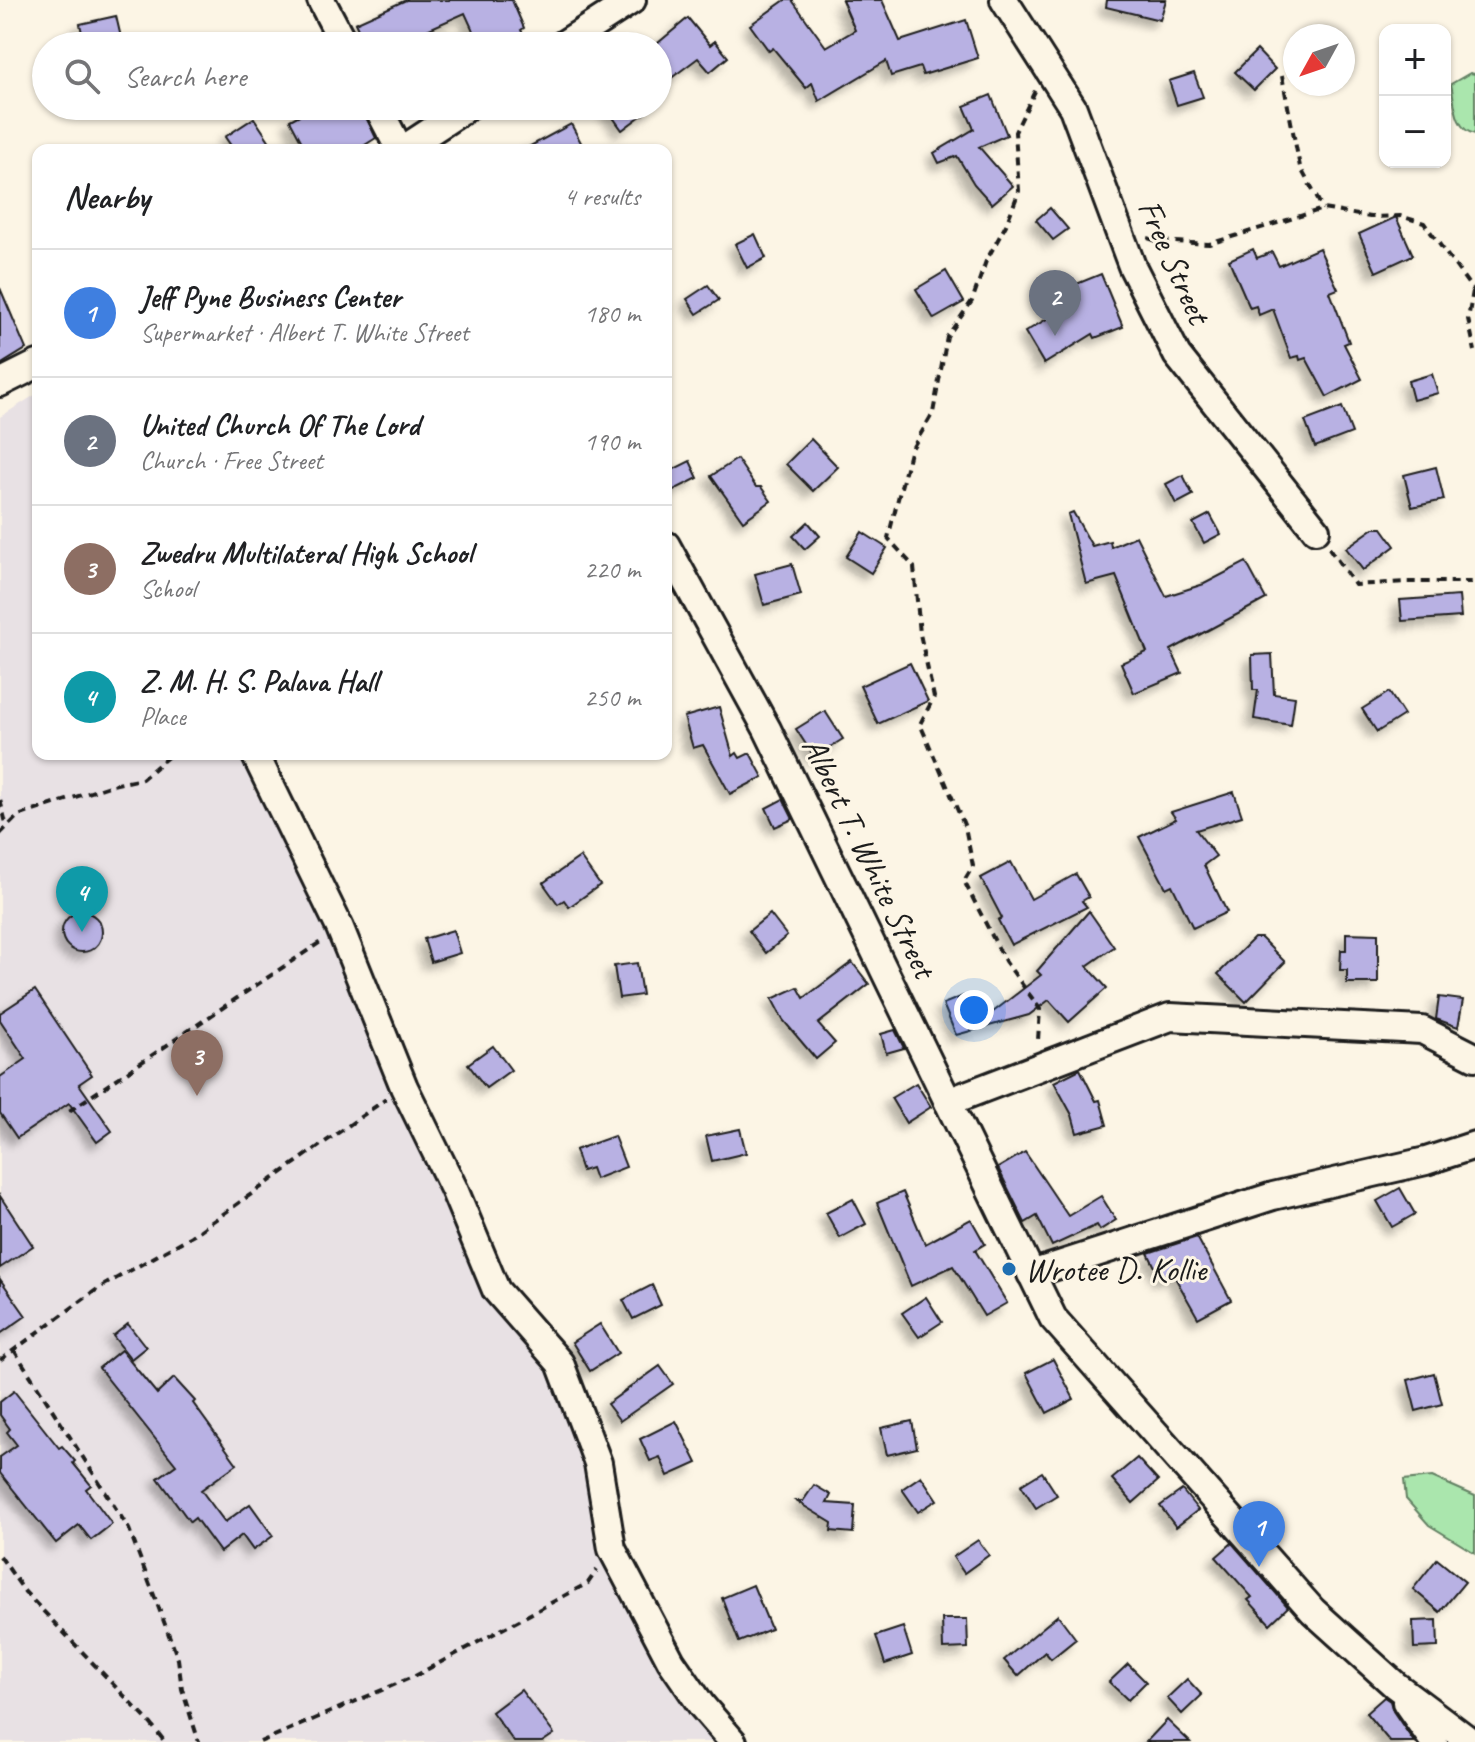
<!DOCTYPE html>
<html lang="en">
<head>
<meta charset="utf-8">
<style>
	body { margin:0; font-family:Caveat,sans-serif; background:#f2f2f2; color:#202124 }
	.controls { position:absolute; right:24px; top:24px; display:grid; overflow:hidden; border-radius:16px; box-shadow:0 2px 6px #0004 }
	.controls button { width:72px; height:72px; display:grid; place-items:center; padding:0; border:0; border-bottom:2px solid #e0e0e0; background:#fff; color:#202124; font:40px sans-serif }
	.compass { position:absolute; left:1283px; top:24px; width:72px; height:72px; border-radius:50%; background:#fff; box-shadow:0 2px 6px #0004; rotate:230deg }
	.you { position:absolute; left:974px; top:1010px; width:28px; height:28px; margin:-20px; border:6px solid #fff; border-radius:50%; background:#1a73e8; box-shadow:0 0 0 12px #1a73e833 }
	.badge { display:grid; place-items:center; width:52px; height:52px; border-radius:50%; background:#1f6fb2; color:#fff; font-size:26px; font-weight:700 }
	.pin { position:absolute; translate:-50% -66px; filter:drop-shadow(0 2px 4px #0008) }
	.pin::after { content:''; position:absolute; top:42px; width:28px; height:24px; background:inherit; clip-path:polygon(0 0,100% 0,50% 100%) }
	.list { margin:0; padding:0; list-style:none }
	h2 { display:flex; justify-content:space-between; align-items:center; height:104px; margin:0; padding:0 32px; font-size:34px }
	h2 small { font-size:26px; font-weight:400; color:#757577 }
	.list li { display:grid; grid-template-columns:52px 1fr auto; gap:24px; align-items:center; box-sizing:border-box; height:128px; padding:0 32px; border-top:2px solid #e0e0e0 }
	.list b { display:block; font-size:30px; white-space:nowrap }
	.list p { margin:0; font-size:26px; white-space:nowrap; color:#757577 }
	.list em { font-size:26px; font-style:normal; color:#757577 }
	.icon { flex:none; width:44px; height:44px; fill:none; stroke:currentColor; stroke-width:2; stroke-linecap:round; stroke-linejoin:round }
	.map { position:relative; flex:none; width:1475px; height:1742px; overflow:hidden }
	.search { position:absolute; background:#fff; box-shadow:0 2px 6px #0004; left:32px; top:32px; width:640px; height:88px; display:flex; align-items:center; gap:20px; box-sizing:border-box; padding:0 28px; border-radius:44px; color:#757577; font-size:30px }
	.panel { position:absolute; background:#fff; box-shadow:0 2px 6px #0004; left:32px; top:144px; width:640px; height:616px; border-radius:16px }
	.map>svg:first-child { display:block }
</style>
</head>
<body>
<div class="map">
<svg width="1475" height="1742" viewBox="0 0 1475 1742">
	<defs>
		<filter id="shadow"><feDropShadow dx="-7" dy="7" stdDeviation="4" flood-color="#0004"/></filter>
	</defs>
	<rect width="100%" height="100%" fill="#fcf5e5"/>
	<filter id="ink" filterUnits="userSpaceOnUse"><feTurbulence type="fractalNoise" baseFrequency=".0125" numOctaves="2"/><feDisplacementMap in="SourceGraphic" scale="16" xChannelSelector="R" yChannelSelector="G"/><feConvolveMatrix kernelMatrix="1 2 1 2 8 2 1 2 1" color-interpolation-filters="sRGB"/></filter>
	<g filter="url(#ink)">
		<polygon fill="#e8e1e4" points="38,393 38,754 240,754 253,787 316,906 410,1129 556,1377 573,1420 600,1518 722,1742 0,1742 0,417"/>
		<g fill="#aae6ad" stroke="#638164" stroke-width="2">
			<path d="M1470,73l5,1v60c-21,-4 -20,-32 -24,-50z"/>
			<polygon points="1432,1477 1475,1496 1475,1553 1429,1525 1406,1499 1404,1480"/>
		</g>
		<g fill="#b8b1e3" stroke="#1c1c1c" stroke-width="2" filter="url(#shadow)">
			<polygon points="406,0 512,0 524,28 521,30 530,46 480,46 465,13 391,46 366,46 355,23"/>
			<polygon points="785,0 792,0 826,47 855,30 842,0 882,0 900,41 966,20 978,58 923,75 920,67 891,76 886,61 819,101 812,83 806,88 773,48 769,51 750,25"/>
			<polygon points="1107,0 1166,0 1160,20 1106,7"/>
			<polygon points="116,16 123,46 85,46 80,24"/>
			<polygon points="688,18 710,45 715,41 728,57 710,72 698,58 658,88 658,43"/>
			<polygon points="1257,50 1275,69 1254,90 1235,72"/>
			<polygon points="1194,73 1203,97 1177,105 1169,81"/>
			<polygon points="991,95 1007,135 979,147 1013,186 992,204 974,184 957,156 939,163 934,153 974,129 964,106"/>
			<polygon points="316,106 361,106 376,138 357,150 306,150 290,120"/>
			<polygon points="605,106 654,106 622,130"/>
			<polygon points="254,118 270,142 258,150 234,150 225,137"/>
			<polygon points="571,124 585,150 523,150"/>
			<polygon points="1050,208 1068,229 1053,240 1036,220"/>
			<polygon points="1396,217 1413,255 1376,272 1359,234"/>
			<polygon points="755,234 766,258 747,268 735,244"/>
			<polygon points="1319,248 1338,289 1330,292 1349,342 1344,344 1362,379 1327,397 1306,358 1300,360 1299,356 1291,358 1273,309 1259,315 1256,306 1250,308 1229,260 1253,249 1257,258 1272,252 1279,266"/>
			<polygon points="946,271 964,302 934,319 916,289"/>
			<polygon points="1101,274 1123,327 1095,338 1093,334 1044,364 1025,332 1080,299 1074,285"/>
			<polygon points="708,285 719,300 697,314 687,299"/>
			<polygon points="0,288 26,349 0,365"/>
			<polygon points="1432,374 1438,393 1413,400 1408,381"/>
			<polygon points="1342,407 1352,433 1315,447 1305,421"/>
			<polygon points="811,439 838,467 813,491 786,464"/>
			<polygon points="737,459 756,487 761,487 771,501 743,521 711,476"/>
			<polygon points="690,461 698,478 666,494 666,473"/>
			<polygon points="1436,467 1444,500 1412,507 1404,475"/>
			<polygon points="1183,475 1193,495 1176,504 1166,484"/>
			<polygon points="1073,512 1092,546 1110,541 1111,547 1136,536 1166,596 1204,584 1246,562 1266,599 1171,650 1182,673 1134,693 1121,663 1147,652 1116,576 1086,584 1068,514"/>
			<polygon points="1210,514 1221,534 1204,543 1193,523"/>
			<polygon points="808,522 820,536 805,549 793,536"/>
			<polygon points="1374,528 1382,528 1395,546 1363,570 1346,548"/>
			<polygon points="862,532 887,548 871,573 846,557"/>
			<polygon points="792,564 801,595 764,605 755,574"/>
			<polygon points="1459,596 1461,617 1402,621 1400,600"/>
			<polygon points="1272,654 1274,694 1295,697 1291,725 1254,719 1258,690 1253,690 1252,655"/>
			<polygon points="910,663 928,701 878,724 860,686"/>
			<polygon points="1389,692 1404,715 1377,732 1362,709"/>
			<polygon points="719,707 733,756 737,753 740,758 750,753 763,777 730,794 703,745 693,748 684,717"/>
			<polygon points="825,711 843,739 814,757 796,729"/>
			<polygon points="1234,792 1242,816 1196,830 1216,856 1204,865 1227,912 1193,928 1172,885 1166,888 1139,837 1176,819 1171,812"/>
			<polygon points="783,799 793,819 775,827 766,808"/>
			<polygon points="580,857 600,885 569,907 564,900 558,904 543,883"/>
			<polygon points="1011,862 1031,899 1076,874 1089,897 1082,901 1087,907 1011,945 998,920 1002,918 981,878"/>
			<polygon points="1089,911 1114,947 1087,966 1107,988 1069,1022 1049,1000 1029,1015 956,1035 943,1004 963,996 975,1026 1041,975 1037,971"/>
			<circle cx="82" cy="932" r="20"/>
			<polygon points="770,914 787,936 766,953 749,931"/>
			<polygon points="453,930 460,953 431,962 424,939"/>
			<polygon points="1346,933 1378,934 1378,983 1347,983 1347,970 1340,970 1341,950 1346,950"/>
			<polygon points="1254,938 1261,938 1285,962 1246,1002 1218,974"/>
			<polygon points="852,962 869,984 818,1024 835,1043 816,1059 783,1020 772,999 798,987 804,998"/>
			<polygon points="637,963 642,995 619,998 614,966"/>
			<polygon points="35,990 92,1075 79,1084 112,1131 97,1142 69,1103 17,1138 0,1113 0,1077 26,1059 0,1020 0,1013"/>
			<polygon points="1439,997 1463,1000 1458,1027 1436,1019"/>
			<polygon points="895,1030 904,1048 886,1053 881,1034"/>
			<polygon points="493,1046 511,1070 486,1088 468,1064"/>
			<polygon points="1080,1069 1096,1101 1100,1100 1107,1125 1077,1133 1072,1115 1054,1082"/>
			<polygon points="916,1083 931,1107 906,1123 891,1098"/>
			<polygon points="740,1129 746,1153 712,1161 706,1136"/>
			<polygon points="614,1136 626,1167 595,1179 591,1168 582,1171 575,1150"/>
			<polygon points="1025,1152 1068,1216 1101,1196 1116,1220 1100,1230 1097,1225 1052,1246 1037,1216 1025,1223 998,1168"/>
			<polygon points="1400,1188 1415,1214 1392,1227 1377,1201"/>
			<polygon points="903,1192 925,1244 971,1219 985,1244 975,1250 1007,1303 984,1316 953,1266 911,1286 877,1203"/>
			<polygon points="0,1196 33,1246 0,1268"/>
			<polygon points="853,1199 866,1224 840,1238 826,1213"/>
			<polygon points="1197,1237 1231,1300 1198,1318 1173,1274 1161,1279 1148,1253"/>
			<polygon points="0,1279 26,1316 0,1334"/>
			<polygon points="652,1285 661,1305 633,1319 623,1300"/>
			<polygon points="926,1297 942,1322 919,1337 902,1313"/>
			<polygon points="128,1324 146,1347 131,1359 113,1336"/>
			<polygon points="600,1324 618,1353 590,1371 572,1342"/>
			<polygon points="121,1350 157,1394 174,1378 195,1401 193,1403 237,1464 201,1490 225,1522 250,1504 273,1536 253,1550 242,1535 220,1552 195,1518 190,1522 158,1478 176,1465 99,1368"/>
			<polygon points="1053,1359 1074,1399 1047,1413 1026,1373"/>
			<polygon points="660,1366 673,1384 620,1421 607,1404"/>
			<polygon points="1434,1373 1442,1404 1416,1411 1408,1380"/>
			<polygon points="14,1391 59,1448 62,1446 75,1461 73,1463 91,1485 86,1489 112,1524 91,1540 79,1525 56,1543 0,1473 0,1457 17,1445 7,1432 10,1429 0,1415 0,1402"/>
			<polygon points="676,1421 697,1463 668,1476 660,1457 650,1461 640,1439"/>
			<polygon points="912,1421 917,1448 887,1455 881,1428"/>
			<polygon points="1137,1458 1158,1481 1133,1503 1112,1479"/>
			<polygon points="1042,1472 1057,1495 1036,1508 1021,1485"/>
			<polygon points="921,1476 937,1500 918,1512 902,1489"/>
			<polygon points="814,1485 831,1495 827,1503 855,1505 853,1533 831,1531 832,1523 796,1501 803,1501"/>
			<polygon points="1182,1490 1198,1510 1176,1527 1160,1506"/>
			<polygon points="978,1540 989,1555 964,1573 953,1557"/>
			<polygon points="1232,1543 1288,1607 1270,1624 1248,1600 1252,1597 1216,1557"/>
			<polygon points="1437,1559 1465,1582 1440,1612 1413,1589"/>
			<polygon points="753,1585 771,1629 739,1642 722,1598"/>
			<polygon points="1058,1615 1076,1639 1051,1659 1045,1652 1018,1676 1004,1660"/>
			<polygon points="942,1619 967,1619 968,1648 943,1649"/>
			<polygon points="1437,1620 1438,1647 1414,1648 1413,1621"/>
			<polygon points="903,1627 912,1655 885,1664 876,1636"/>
			<polygon points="1128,1664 1146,1682 1128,1700 1109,1682"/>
			<polygon points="1187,1679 1202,1695 1182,1714 1167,1698"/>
			<polygon points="521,1690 554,1734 542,1742 514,1742 492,1712"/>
			<polygon points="1384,1697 1390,1701 1393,1711 1414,1742 1390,1742 1366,1713"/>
			<polygon points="1167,1720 1190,1742 1146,1742"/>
		</g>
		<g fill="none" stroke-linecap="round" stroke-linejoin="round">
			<g stroke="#1c1c1c" stroke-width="32">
				<g id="minor">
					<polyline points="321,0 345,46"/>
					<polyline points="1004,0 1073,108 1132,266 1177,355 1316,530"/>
					<polyline points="561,46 632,0"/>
					<polyline points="377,106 400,150"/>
					<polyline points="402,150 469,106"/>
					<polyline points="0,383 38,364"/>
					<polyline points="666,545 767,729 1053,1318 1313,1611 1395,1685 1471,1742"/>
					<polyline points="255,754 340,928 404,1087 454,1189 496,1290 560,1363 598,1463 612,1549 671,1661 702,1706 733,1742"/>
					<polyline points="948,1102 1170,1017 1422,1030 1475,1057"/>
					<polyline points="1031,1274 1273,1196 1426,1161 1475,1145"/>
					<polyline points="1406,1702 1434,1742"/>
				</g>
			</g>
			<g stroke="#1c1c1c" stroke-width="4" stroke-dasharray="8 6" stroke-linecap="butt">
				<polyline points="1282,76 1300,167 1323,209"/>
				<polyline points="1035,91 1015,132 1019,191 1006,225 986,261 972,301 947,337 933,413 910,452 888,538 914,567 920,634 934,697 920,724 965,827 973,866 964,881 1005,961 1040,1009 1038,1040"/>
				<polyline points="1148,238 1157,241 1209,244 1323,209 1370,217 1400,216 1424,223 1475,293"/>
				<polyline points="1473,291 1468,319 1475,351"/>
				<polyline points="1329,548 1355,585 1406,582 1475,582"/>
				<polyline points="0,800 7,827"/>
				<polyline points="0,834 18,816 112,785 142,779 171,754"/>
				<polyline points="69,1111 322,941"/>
				<polyline points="14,1350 129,1529 178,1659 182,1689 199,1742"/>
				<polyline points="0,1360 99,1288 192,1236 386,1099"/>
				<polyline points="0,1556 25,1592 151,1724 165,1742"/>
				<polyline points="260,1742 415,1676 588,1583 597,1570"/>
			</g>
			<use href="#minor" stroke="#fcf5e5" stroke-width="26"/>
		</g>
	</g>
	<circle fill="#1f6fb2" stroke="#fcf5e5" stroke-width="3" cx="1009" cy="1269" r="8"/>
	<g text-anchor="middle" stroke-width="6" stroke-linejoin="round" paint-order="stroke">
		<g font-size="34" fill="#1c1c1c" stroke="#fcf5e5">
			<text transform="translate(1175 261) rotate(66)" y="12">Free Street</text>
			<text transform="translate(870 857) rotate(64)" y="12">Albert T. White Street</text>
		</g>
		<g font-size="34" fill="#1c1c1c" stroke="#fcf5e5" text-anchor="start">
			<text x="1025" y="1281">Wrotee D. Kollie</text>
		</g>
	</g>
</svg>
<div class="controls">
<button>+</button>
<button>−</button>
</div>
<svg class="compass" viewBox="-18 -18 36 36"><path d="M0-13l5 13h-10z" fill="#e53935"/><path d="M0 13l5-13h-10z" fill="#757577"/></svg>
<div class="you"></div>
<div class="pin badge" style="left:1259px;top:1567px;background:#3f7fe0">1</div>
<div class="pin badge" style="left:1055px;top:336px;background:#6b7280">2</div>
<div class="pin badge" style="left:197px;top:1096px;background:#8d6e63">3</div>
<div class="pin badge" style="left:82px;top:932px;background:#0f9aa8">4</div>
<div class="search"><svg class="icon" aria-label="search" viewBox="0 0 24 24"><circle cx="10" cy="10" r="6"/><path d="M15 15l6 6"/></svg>Search here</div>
<section class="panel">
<h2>Nearby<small>4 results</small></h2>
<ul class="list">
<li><span class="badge" style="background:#3f7fe0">1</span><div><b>Jeff Pyne Business Center</b><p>Supermarket · Albert T. White Street</p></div><em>180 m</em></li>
<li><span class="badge" style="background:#6b7280">2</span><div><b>United Church Of The Lord</b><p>Church · Free Street</p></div><em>190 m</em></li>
<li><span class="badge" style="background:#8d6e63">3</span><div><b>Zwedru Multilateral High School</b><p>School</p></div><em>220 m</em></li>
<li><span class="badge" style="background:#0f9aa8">4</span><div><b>Z. M. H. S. Palava Hall</b><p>Place</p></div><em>250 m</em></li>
</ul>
</section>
</div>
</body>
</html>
